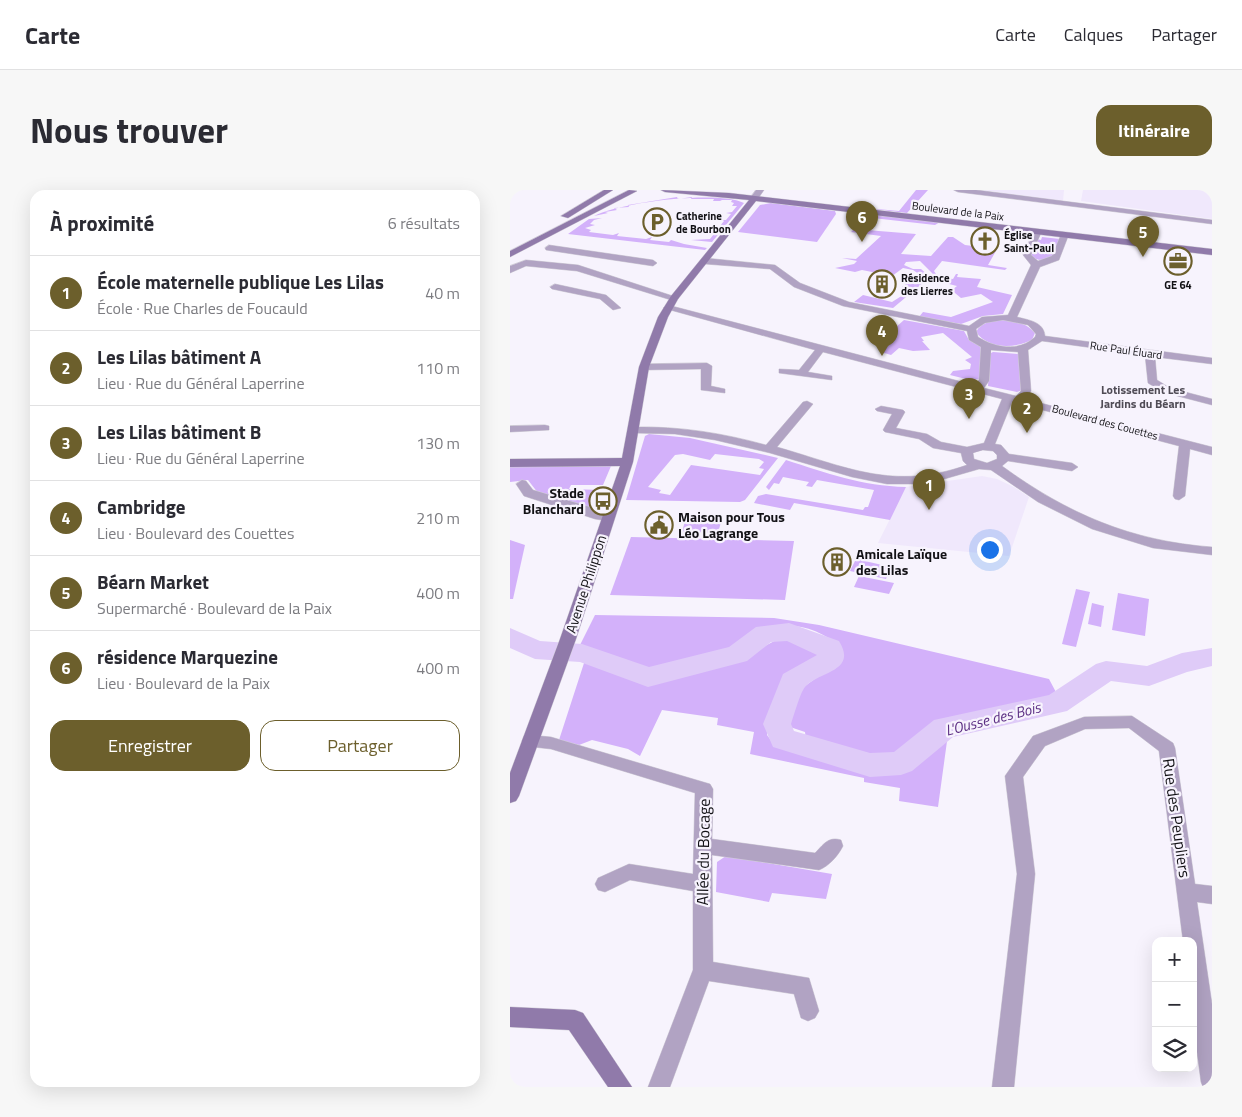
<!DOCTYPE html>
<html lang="fr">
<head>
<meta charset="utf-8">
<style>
	body { margin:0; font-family:"Titillium Web",sans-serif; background:#f7f7f7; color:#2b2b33 }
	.controls { position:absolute; right:15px; bottom:15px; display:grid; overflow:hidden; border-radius:10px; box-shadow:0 5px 20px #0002 }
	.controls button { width:45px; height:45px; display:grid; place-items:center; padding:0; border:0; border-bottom:1px solid #e1e1e2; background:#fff; color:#2b2b33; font:25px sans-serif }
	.you { position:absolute; left:479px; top:359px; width:18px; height:18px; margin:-12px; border:4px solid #fff; border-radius:50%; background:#1a73e8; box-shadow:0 0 0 8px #1a73e833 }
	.badge { display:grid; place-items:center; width:32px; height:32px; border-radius:50%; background:#6c5f2c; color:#fff; font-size:16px; font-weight:700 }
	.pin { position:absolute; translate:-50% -41px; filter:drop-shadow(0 1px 2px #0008) }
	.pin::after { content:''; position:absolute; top:26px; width:18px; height:15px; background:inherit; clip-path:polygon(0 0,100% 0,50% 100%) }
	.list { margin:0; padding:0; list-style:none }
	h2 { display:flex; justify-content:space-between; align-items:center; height:65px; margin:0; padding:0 20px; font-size:21px }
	h2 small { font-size:16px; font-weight:400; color:#7c7c81 }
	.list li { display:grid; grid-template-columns:32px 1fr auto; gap:15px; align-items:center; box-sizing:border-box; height:75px; padding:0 20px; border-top:1px solid #e1e1e2 }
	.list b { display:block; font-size:19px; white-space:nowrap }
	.list p { margin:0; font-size:16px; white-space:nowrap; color:#7c7c81 }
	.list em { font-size:16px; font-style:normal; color:#7c7c81 }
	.actions { display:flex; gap:10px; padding:15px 20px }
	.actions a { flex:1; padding:11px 0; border:1px solid #6c5f2c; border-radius:15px; text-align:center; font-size:18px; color:#6c5f2c }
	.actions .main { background:#6c5f2c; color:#fff }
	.icon { flex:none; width:28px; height:28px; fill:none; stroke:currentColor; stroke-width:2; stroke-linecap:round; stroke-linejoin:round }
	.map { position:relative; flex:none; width:702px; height:897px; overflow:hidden; border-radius:15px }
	header { display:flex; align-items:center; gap:30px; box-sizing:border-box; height:70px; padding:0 25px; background:#fff; border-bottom:1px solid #e1e1e2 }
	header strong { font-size:24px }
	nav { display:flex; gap:28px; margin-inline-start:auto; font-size:18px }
	.intro { display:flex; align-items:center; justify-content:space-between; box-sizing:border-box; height:120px; padding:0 30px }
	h1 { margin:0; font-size:35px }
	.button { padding:12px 22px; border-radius:15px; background:#6c5f2c; color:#fff; font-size:18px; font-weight:700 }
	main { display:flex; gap:30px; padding:0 30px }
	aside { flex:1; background:#fff; border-radius:15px; box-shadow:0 5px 20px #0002 }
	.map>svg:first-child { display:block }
</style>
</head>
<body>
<header>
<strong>Carte</strong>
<nav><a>Carte</a><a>Calques</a><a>Partager</a></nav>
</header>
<div class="intro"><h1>Nous trouver</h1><a class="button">Itinéraire</a></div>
<main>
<aside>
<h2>À proximité<small>6 résultats</small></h2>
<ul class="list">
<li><span class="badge">1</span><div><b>École maternelle publique Les Lilas</b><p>École · Rue Charles de Foucauld</p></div><em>40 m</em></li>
<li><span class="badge">2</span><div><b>Les Lilas bâtiment A</b><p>Lieu · Rue du Général Laperrine</p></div><em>110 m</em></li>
<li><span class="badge">3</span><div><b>Les Lilas bâtiment B</b><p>Lieu · Rue du Général Laperrine</p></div><em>130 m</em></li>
<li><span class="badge">4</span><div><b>Cambridge</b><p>Lieu · Boulevard des Couettes</p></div><em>210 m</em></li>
<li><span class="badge">5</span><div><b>Béarn Market</b><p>Supermarché · Boulevard de la Paix</p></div><em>400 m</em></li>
<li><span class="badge">6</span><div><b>résidence Marquezine</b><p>Lieu · Boulevard de la Paix</p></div><em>400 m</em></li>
</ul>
<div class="actions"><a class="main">Enregistrer</a><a>Partager</a></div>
</aside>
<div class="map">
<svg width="702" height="897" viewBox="0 0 702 897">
	<rect width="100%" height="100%" fill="#f7f3fd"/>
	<g fill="#f0e8fc">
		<polygon points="472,0 554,0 553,11 541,10"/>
		<polygon points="573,0 702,0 702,29 571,11"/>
		<polygon points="472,286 487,289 504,297 519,307 499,366 368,353 396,297"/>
	</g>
	<g fill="#d3b1fa" fill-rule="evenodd">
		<polygon points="406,0 418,0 397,23 345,17 389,21"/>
		<path d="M167,7l-49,8 1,2 -15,1 3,2 -12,2 3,1 -14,3c26,-14 125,-26 150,-13l-32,39 -21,-2 19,-1 8,-10 -5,-1 7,-2 4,-5 -5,-1h7l5,-6 -5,-1 6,-1 5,-6h-5l2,-3 -3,-1 1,-2h-10l-2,1h-7l1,-2h-23l1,-2 -14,2z"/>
		<polygon points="261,13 325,21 326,24 307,52 228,42 250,15"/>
		<polygon points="339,22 340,22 430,32 425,35 345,26"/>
		<polygon points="92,28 84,30 80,34 85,35 75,38 81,40 79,42 103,45 109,43 107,46 136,49 142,47 140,50 159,52 161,50 174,54 197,58 195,60 58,44 79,29"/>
		<polygon points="344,39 406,44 391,64 421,66 438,47 443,47 455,55 487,59 478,75 497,78 495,80 432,71 424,81 428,87 443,89 446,84 448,84 447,87 471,89 467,97 502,105 493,124 473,126 451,134 409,127 413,122 441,127 483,112 471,104 451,108 445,103 428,99 430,98 442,100 447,96 423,90 426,87 410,71 396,72 394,75 403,79 411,79 420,87 383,118 344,112 353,105 382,112 401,100 392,97 409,84 403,80 393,78 382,86 352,80 345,82 325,78 344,74 347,71 332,68 346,69 371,46 341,42"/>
		<path d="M532,47l18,2 -7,18c-10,4 -14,4 -23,-1l7,-17 4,1z"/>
		<polygon points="394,130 454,141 459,150 471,157 470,189 460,190 440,185 443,181 460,179 461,174 455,170 462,167 433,143 411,147 414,151 412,151 420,160 403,161 389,158 381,165 371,162 386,148 377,145"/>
		<path d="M494,130c12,1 22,3 31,13l-3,7c-17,8 -43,10 -56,-8 6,-11 16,-11 28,-12z"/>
		<polygon points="483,162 508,164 512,200 507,202 478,196 479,164"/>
		<path d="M139,244l41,4 88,20 -33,42 -5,2 -114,-2 19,-64zM173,264l27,6 5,-6 44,5 5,3 -5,6 5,1 -4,6 -69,-10 -21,30 -11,-2 2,-3 -13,-3 27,-32z"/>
		<path d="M276,270c40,13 76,26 120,27l-16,33 -96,-17 -4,7 -36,-7 4,-7 8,-2 97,16 2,-3h3l6,-17 -57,-10 -5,7 -6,-1 3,-4 -26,-5 -4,7 -5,-1 -5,7 -3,-3z"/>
		<polygon points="101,276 93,295 61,295 59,299 91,300 83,322 28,303 18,290 0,292 0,277"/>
		<polygon points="175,331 211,332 208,343 172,342"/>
		<polygon points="121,347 284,351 275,410 100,405"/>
		<polygon points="0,350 15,355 3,409 0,409"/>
		<polygon points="346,369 381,377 376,389 340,381"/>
		<polygon points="349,386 384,393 379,404 344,397"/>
		<polygon points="566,399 580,402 566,457 552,454"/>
		<polygon points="608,403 639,409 635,446 602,440"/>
		<polygon points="582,413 594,416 591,437 578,434"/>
		<path d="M85,425l179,3 45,7 230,54 9,17 -114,26 -18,8 -18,22 -24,6 -17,-2 -61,-16 -1,-8 -18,-6 11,-35 39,-28 3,-16c-17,-16 -43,-25 -67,-20 -11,2 -23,12 -34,17 -25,12 -60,25 -88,27 -26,1 -47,-22 -72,-24z"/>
		<polygon points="272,447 287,449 312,461 312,466 279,488 257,531 257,545 263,553 362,581 401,577 413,567 419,557 438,544 428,617 389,611 390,598 354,592 354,588 240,564 244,542 207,535 208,528 152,520 130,566 118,559 82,550 69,555 49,550 75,470 121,489 142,492 174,486 226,471"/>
		<polygon points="216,666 322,684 316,709 262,703 259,712 206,702 207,672"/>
	</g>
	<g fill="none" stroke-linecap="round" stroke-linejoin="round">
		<path fill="#dfcbf8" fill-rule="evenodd" d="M279,433l50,18c19,31 -20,30 -34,46 -5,6 -11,28 -14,37l3,7 76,22 24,-1 40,-32 115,-25 47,-31 10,-3 41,5 35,-13 30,-5v18l-25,6 -38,14 -38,-5 -44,30 -114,26 -41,34 -11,4 -31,2 -97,-30 -10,-23 20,-50 34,-19 -30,-14 -16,1 -24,19 -99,26 -68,-25 -45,-3 -25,-11v-20l30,13 42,3 67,23 80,-20 27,-20z"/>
		<g stroke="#d2cfd8" stroke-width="1">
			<g id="street">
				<polygon points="246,0 254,0 247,10 241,10 240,8"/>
				<polygon points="444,0 466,0 702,30 702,34 448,2"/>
				<path d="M525,39l7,2 -11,24 7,6 14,-5 10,-24 7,2 -10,26 -19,7 -23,50c12,3 27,5 28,19l167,22v6l-57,-7 2,23 13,8 42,11v6l-50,-13 -14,-9 -3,-28 -103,-14 -14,9 3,41 -6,8 187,48v8l-22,-6 -5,47 -6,4 -4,-1 -2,-3 6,-50 -167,-44 -17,42 6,1 8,9 63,9 6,4 -6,4 -64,-10 -6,5c66,48 129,75 210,81v8l-59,-7 -61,-19 -54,-27 -47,-32 -12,-1 -52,15h-40l-35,-7 -82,-24 -55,-13 -40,-6 -41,-1 -6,-3 6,-3c45,-1 89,6 132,18l37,-43 4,-1 6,3 -36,43c70,20 116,44 190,18l-4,-4 -2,-8 -28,-5 -14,-9 -34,-7 -2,-2 9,-16 -15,-3 -2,-2 6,-3 22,4 2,2 -9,16 31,6 14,8 26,5 17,-4 18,-44 -179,-47 -15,20 24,4v4l-53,-7v-4l20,1 16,-20 -152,-42 5,-3 306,80 5,-5 2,-33 -12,-7 -2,-9 -124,-25 -49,-19 -24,-18 -65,-5 -4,-3 4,-3 70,7 25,18 49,19 120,24 13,-9 26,-2 23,-50 -8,-10zM493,130l25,5 8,9 -1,3c-16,15 -40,11 -57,0l-2,-8 9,-6zM481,160l27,2 3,39 -5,5 -32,-8 5,-7zM473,260l10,1 4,4v4l-10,4 -13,-4 -1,-6z"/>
				<polygon points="39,55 143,70 147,73 143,76 36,60 35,58"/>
				<polygon points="16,70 68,75 169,108 161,110 67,81 16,76 0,83 0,76"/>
				<polygon points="45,94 96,105 111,118 103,120 90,109 42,99 40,97"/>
				<polygon points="197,173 202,176 201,196 215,199 215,203 191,200 191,179 134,180 129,177 134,174"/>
				<polygon points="35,235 39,236 39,240 0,242 0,236"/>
				<polygon points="12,290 16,291 23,300 103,324 105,327 98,331 85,329 14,306 6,294"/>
				<polygon points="622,526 663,553 665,558 685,694 702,696 702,714 687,712 702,814 702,897 693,897 691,892 683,832 683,751 673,751 649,561 619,538 575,539 535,556 513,587 525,684 504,897 482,897 507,684 495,586 523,546 574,527"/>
				<path d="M20,545l21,2 159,47 3,5 -1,50 103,14c8,-8 13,-17 26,-13l2,6c-5,10 -14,20 -24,24l-107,-15 1,107 96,16 10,33 -4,7 -7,3 -7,-3 -7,-24 -85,-13 -39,106h-22l45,-117v-79l-63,-11 -25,12 -7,-2 -3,-6 3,-6 31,-14 64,10 2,-81 -144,-44 -27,-3 -2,-5 2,-5z"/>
			</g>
		</g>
		<g stroke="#d2cfd8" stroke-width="1">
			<g id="secondary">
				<polygon points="94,0 103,0 58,28 51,26"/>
				<polygon points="119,0 127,1 0,67 0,61"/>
				<polygon points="151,0 219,3 702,59 702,65 246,11 168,109 158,127 139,177 123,272 66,449 9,606 6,611 0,613 0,583 50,449 110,276 0,277 0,269 112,268 129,177 148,127 161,106 239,10 155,2"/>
				<polygon points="0,817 65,820 73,823 122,897 98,897 59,840 0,837"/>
			</g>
		</g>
		<use href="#street" fill="#b1a3c3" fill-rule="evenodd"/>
		<use href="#secondary" fill="#907aaa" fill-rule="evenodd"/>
	</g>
	<defs>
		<g id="parking-ring" transform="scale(1.4375)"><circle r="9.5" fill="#f7f3fd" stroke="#6c5f2c" stroke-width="1.5"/><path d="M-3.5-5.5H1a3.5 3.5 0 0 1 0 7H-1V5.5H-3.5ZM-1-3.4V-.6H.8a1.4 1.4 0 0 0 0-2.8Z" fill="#6c5f2c"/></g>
		<g id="church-ring" transform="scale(1.4375)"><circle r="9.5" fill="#f7f3fd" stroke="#6c5f2c" stroke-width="1.5"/><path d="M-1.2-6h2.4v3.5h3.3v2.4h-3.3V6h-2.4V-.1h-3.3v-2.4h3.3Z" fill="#6c5f2c"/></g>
		<g id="office-ring" transform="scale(1.4375)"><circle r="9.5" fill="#f7f3fd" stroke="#6c5f2c" stroke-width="1.5"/><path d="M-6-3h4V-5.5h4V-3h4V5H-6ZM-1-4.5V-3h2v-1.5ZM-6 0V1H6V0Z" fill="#6c5f2c"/></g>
		<g id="building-ring" transform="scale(1.4375)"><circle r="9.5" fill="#f7f3fd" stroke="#6c5f2c" stroke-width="1.5"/><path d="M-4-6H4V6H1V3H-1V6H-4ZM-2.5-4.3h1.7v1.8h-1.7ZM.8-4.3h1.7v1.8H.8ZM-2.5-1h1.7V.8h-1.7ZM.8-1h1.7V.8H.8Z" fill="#6c5f2c"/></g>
		<g id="bus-ring" transform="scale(1.4375)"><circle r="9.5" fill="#f7f3fd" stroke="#6c5f2c" stroke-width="1.5"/><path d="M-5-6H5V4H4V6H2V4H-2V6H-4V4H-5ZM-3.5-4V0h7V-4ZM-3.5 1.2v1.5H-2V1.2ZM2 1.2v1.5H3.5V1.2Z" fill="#6c5f2c"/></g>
		<g id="civic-ring" transform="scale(1.4375)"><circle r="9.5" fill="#f7f3fd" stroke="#6c5f2c" stroke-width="1.5"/><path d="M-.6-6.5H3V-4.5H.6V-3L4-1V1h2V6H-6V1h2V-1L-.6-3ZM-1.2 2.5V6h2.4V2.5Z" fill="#6c5f2c"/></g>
	</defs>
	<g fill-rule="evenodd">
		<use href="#parking-ring" x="147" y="32"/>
		<use href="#church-ring" x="475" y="51"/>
		<use href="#office-ring" x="668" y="71"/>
		<use href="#building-ring" x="372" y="94"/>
		<use href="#bus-ring" x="93" y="311"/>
		<use href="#civic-ring" x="149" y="335"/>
		<use href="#building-ring" x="327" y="372"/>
	</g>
	<g text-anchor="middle" stroke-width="4.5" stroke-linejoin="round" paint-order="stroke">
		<g font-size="11" fill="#121115" stroke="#f7f3fd">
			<text transform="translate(448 21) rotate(7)" y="4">Boulevard de la Paix</text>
			<text transform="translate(616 160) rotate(8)" y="4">Rue Paul Éluard</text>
			<text transform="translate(595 232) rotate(15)" y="4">Boulevard des Couettes</text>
		</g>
		<g font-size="11" font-weight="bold" fill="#121115" stroke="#f7f3fd" text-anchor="start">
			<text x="166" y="30">Catherine<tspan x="166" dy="13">de Bourbon</tspan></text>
			<text x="494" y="49">Église<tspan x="494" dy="13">Saint-Paul</tspan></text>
			<text x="391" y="92">Résidence<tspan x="391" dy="13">des Lierres</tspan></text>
			<text x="668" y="99" text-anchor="middle">GE 64</text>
		</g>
		<g font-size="12" font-weight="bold" fill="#4f4b55" stroke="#f7f3fd">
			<text x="633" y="204">Lotissement Les<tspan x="633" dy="14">Jardins du Béarn</tspan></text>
		</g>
		<g font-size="14" font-weight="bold" fill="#121115" stroke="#f7f3fd" text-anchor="start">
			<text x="74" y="308" text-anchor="end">Stade<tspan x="74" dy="16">Blanchard</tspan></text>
			<text x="168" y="332">Maison pour Tous<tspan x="168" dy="16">Léo Lagrange</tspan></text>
			<text x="346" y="369">Amicale Laïque<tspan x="346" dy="16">des Lilas</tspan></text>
		</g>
		<g font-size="14" fill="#121115" stroke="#f7f3fd">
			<text transform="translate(76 394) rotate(-72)" y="5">Avenue Philippon</text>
		</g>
		<g font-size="15" font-style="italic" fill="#5b2e83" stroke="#f7f3fd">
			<text transform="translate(483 529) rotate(-14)" y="5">L'Ousse des Bois</text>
		</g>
		<g font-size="16" fill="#121115" stroke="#f7f3fd">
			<text transform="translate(667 628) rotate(82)" y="6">Rue des Peupliers</text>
			<text transform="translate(193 662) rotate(-89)" y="6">Allée du Bocage</text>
		</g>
	</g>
</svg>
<div class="controls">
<button>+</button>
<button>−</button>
<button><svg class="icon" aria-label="layers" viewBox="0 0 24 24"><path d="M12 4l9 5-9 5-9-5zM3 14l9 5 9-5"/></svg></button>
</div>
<div class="you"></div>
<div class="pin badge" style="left:419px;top:320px">1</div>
<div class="pin badge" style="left:517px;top:243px">2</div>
<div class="pin badge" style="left:459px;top:229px">3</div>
<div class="pin badge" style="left:372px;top:166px">4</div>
<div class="pin badge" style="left:633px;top:67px">5</div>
<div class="pin badge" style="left:352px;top:52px">6</div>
</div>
</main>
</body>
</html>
